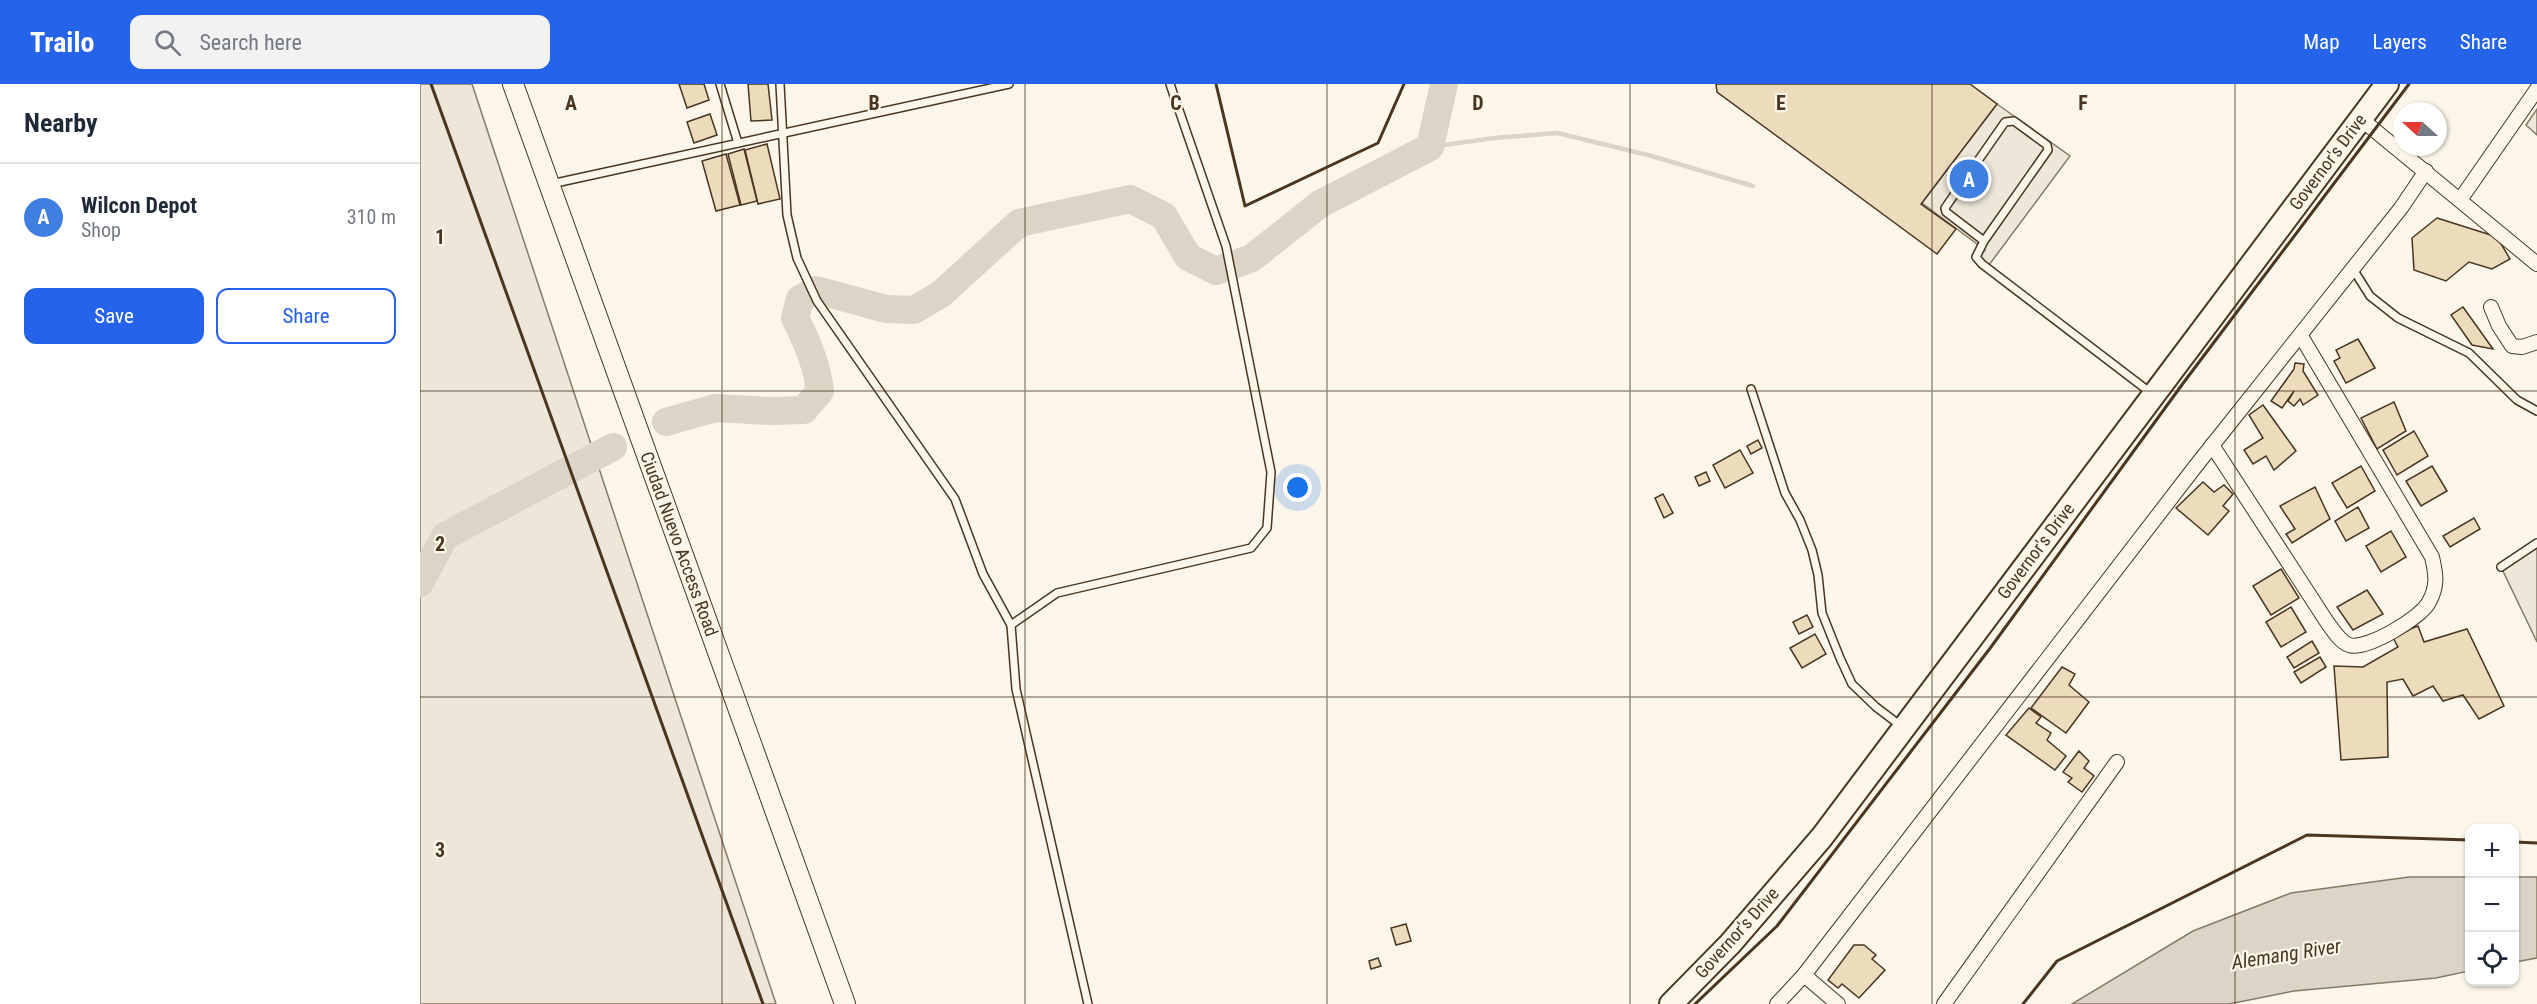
<!DOCTYPE html>
<html lang="en">
<head>
<meta charset="utf-8">
<style>
	body { margin:0; font-family:"Roboto Condensed",sans-serif; background:#f2f2f3; color:#1f2937 }
	.controls { position:absolute; right:18px; bottom:18px; display:grid; overflow:hidden; border-radius:12px; box-shadow:0 2px 4px #0004 }
	.controls button { width:54px; height:54px; display:grid; place-items:center; padding:0; border:0; border-bottom:2px solid #e0e1e3; background:#fff; color:#1f2937; font:30px sans-serif }
	.compass { position:absolute; left:1973px; top:18px; width:54px; height:54px; border-radius:50%; background:#fff; box-shadow:0 2px 4px #0004; rotate:291deg }
	.you { position:absolute; left:878px; top:404px; width:21px; height:21px; margin:-15px; border:4px solid #fff; border-radius:50%; background:#1a73e8; box-shadow:0 0 0 9px #1a73e833 }
	.badge { display:grid; place-items:center; width:39px; height:39px; border-radius:50%; background:#2563eb; color:#fff; font-size:20px; font-weight:700 }
	.pin { position:absolute; translate:-50% -50%; border:3px solid #fff; box-shadow:0 2px 6px #0006 }
	.list { margin:0; padding:0; list-style:none }
	h2 { display:flex; justify-content:space-between; align-items:center; height:78px; margin:0; padding:0 24px; font-size:26px }
	h2 small { font-size:20px; font-weight:400; color:#747a83 }
	.list li { display:grid; grid-template-columns:39px 1fr auto; gap:18px; align-items:center; box-sizing:border-box; height:108px; padding:0 24px; border-top:2px solid #e0e1e3 }
	.list b { display:block; font-size:22px; white-space:nowrap }
	.list p { margin:0; font-size:20px; white-space:nowrap; color:#747a83 }
	.list em { font-size:20px; font-style:normal; color:#747a83 }
	.actions { display:flex; gap:12px; padding:18px 24px }
	.actions a { flex:1; padding:14px 0; border:2px solid #2563eb; border-radius:12px; text-align:center; font-size:21px; color:#2563eb }
	.actions .main { background:#2563eb; color:#fff }
	.icon { flex:none; width:33px; height:33px; fill:none; stroke:currentColor; stroke-width:2; stroke-linecap:round; stroke-linejoin:round }
	.map { position:relative; flex:none; width:2117px; height:920px; overflow:hidden }
	header { display:flex; align-items:center; gap:36px; box-sizing:border-box; height:84px; padding:0 30px; background:#2563eb; color:#fff }
	header strong { font-size:28px }
	nav { display:flex; gap:33px; margin-inline-start:auto; font-size:21px }
	.search { width:420px; height:54px; background:#f2f2f3; display:flex; align-items:center; gap:15px; box-sizing:border-box; padding:0 21px; border-radius:12px; color:#747a83; font-size:22px }
	main { display:flex }
	aside { flex:1; background:#fff }
	.map>svg:first-child { display:block }
</style>
</head>
<body>
<header>
<strong>Trailo</strong>
<div class="search"><svg class="icon" aria-label="search" viewBox="0 0 24 24"><circle cx="10" cy="10" r="6"/><path d="M15 15l6 6"/></svg>Search here</div>
<nav><a>Map</a><a>Layers</a><a>Share</a></nav>
</header>
<main>
<aside>
<h2>Nearby<small></small></h2>
<ul class="list">
<li><span class="badge" style="background:#3f7fe0">A</span><div><b>Wilcon Depot</b><p>Shop</p></div><em>310 m</em></li>
</ul>
<div class="actions"><a class="main">Save</a><a>Share</a></div>
</aside>
<div class="map">
<svg width="2117" height="920" viewBox="0 0 2117 920">
	<rect width="100%" height="100%" fill="#fbf6e9"/>
	<polygon fill="#ede6d9" stroke="#887966" stroke-width="1.5" points="0,0 52,0 356,920 0,920"/>
	<g fill="#ede7d9" stroke="#887966" stroke-width="1.5">
		<polygon points="1577,20 1650,72 1569,181 1559,173 1565,166 1502,119"/>
		<polygon points="2117,25 2117,51 2106,41"/>
		<polygon points="2117,459 2117,558 2081,483"/>
	</g>
	<g fill="#dcd4c6" stroke="#887966" stroke-width="1.5">
		<polygon points="1989,793 2049,793 2049,887 2016,894 1874,907 1809,920 1652,920 1773,847 1871,809"/>
		<polygon points="2095,793 2117,793 2117,874 2095,878"/>
	</g>
	<g fill="none" stroke-linecap="round" stroke-linejoin="round">
		<polyline stroke="#dcd4c6" stroke-width="4.5" points="1010,63 1074,54 1137,49 1228,71 1333,102"/>
		<g stroke="#dcd4c6" stroke-width="28">
			<path d="M246,338l49,-14 56,3 33,-1 16,-19c-3,-26 -13,-50 -25,-73l5,-19 16,-9 70,19 28,1 27,-16 78,-71 111,-24 34,17 24,41 28,14 36,-13 68,-54 110,-57 14,-63"/>
			<polyline points="0,499 25,452 193,363"/>
		</g>
	</g>
	<g fill="#ecdcbc" stroke="#4a3520" stroke-width="1.5">
		<polygon points="259,0 284,0 289,16 267,24"/>
		<polygon points="328,0 348,0 352,36 331,37"/>
		<polygon points="1296,0 1550,0 1577,20 1501,120 1536,145 1517,170 1297,8"/>
		<polygon points="290,30 297,51 274,59 267,38"/>
		<polygon points="347,60 360,115 338,120 325,66"/>
		<polygon points="324,65 337,117 321,121 308,70"/>
		<polygon points="306,70 320,121 296,127 282,77"/>
		<polygon points="2017,134 2077,153 2090,175 2072,185 2049,178 2026,197 1994,186 1992,154"/>
		<polygon points="2043,223 2073,265 2052,261 2031,231"/>
		<polygon points="1938,255 1955,284 1926,299 1914,277 1920,274 1916,266"/>
		<polygon points="1875,279 1884,280 1883,287 1898,311 1883,321 1880,315 1874,322 1868,317 1874,307 1862,324 1851,317 1874,285"/>
		<polygon points="1974,318 1986,347 1957,365 1941,334"/>
		<polygon points="1843,321 1876,367 1854,386 1846,372 1833,380 1824,366 1843,354 1829,331"/>
		<polygon points="1994,347 2008,372 1977,391 1963,366"/>
		<polygon points="1338,356 1342,364 1331,370 1327,362"/>
		<polygon points="1320,366 1333,389 1305,404 1293,381"/>
		<polygon points="1941,382 1955,407 1927,424 1912,399"/>
		<polygon points="2012,382 2027,407 2001,422 1986,397"/>
		<polygon points="1286,388 1290,397 1279,402 1275,393"/>
		<polygon points="1783,398 1794,408 1804,401 1813,410 1803,422 1809,427 1788,451 1756,424"/>
		<polygon points="1895,403 1910,435 1872,459 1866,450 1875,445 1860,422"/>
		<polygon points="1243,410 1253,429 1244,434 1235,414"/>
		<polygon points="1938,423 1949,444 1926,457 1915,437"/>
		<polygon points="2054,434 2060,445 2030,463 2023,452"/>
		<polygon points="1971,447 1986,473 1961,488 1946,462"/>
		<polygon points="1861,485 1879,514 1851,531 1833,502"/>
		<polygon points="1947,506 1963,530 1933,546 1917,523"/>
		<polygon points="1871,523 1886,548 1861,563 1846,538"/>
		<polygon points="1387,531 1393,543 1379,550 1373,538"/>
		<polygon points="1998,542 2004,558 2047,545 2084,622 2059,635 2043,611 2023,617 2013,602 1993,612 1983,595 1967,598 1968,673 1921,676 1914,582 1943,583 1978,563 1972,552"/>
		<polygon points="1395,550 1406,570 1382,584 1370,564"/>
		<polygon points="1892,557 1899,569 1874,584 1867,573"/>
		<polygon points="1900,573 1906,583 1881,599 1874,588"/>
		<polygon points="1642,583 1655,590 1649,601 1669,618 1646,649 1611,624"/>
		<polygon points="1609,624 1621,633 1616,639 1631,649 1627,656 1646,672 1635,686 1586,651"/>
		<polygon points="1659,667 1669,677 1664,684 1674,692 1662,708 1648,698 1652,694 1643,688"/>
		<polygon points="986,840 991,857 976,861 971,844"/>
		<polygon points="1434,861 1444,861 1456,871 1452,875 1465,886 1439,914 1422,900 1418,904 1408,896"/>
		<polygon points="958,874 961,882 951,885 949,877"/>
	</g>
	<g fill="none" stroke-linecap="round" stroke-linejoin="round">
		<g stroke="#4a3520" stroke-width="10">
			<g id="lane">
				<polyline points="300,0 318,59"/>
				<polyline points="360,0 367,131 377,174 397,217 535,415 563,490 591,541 596,605 668,920"/>
				<polyline points="131,100 589,0"/>
				<polyline points="1564,157 1526,128 1525,124 1585,38 1594,37 1627,61 1628,66 1564,157 1556,173 1562,180 1731,309"/>
				<polyline points="1933,185 1950,212 1978,234 2049,269 2097,316 2117,327"/>
				<polyline points="1331,305 1365,409 1380,436 1392,466 1398,491 1402,529 1420,574 1432,600 1456,623 1481,642"/>
				<polyline points="2081,483 2117,459"/>
				<polyline points="591,541 637,509 831,464 847,444 851,388 806,162 750,0"/>
			</g>
		</g>
		<g stroke="#4a3520" stroke-width="16">
			<g id="street">
				<polyline points="1941,35 2117,180"/>
				<polyline points="2040,116 2117,5"/>
				<polyline points="2071,223 2079,242 2092,262 2102,263 2117,258"/>
				<path d="M1792,361l115,177c6,8 13,20 22,23 17,6 73,-28 80,-43 9,-16 7,-28 3,-45l-131,-221"/>
				<polyline points="1384,891 1418,920"/>
				<polyline points="1357,920 1384,891 1775,383 1981,124 2006,87"/>
				<polyline points="1524,920 1697,678"/>
			</g>
		</g>
		<g stroke="#4a3520" stroke-width="22">
			<polyline id="secondary" points="93,0 425,920"/>
		</g>
		<g stroke="#4a3520" stroke-width="26">
			<polyline id="primary" points="1251,920 1310,860 1402,753 1967,0"/>
		</g>
		<use href="#lane" stroke="#fbf6e9" stroke-width="7"/>
		<use href="#street" stroke="#fbf6e9" stroke-width="14"/>
		<use href="#secondary" stroke="#fbf6e9" stroke-width="20"/>
		<use href="#primary" stroke="#fbf6e9" stroke-width="22"/>
		<g stroke="#4a3520" stroke-width="3">
			<polyline points="11,0 343,920"/>
			<polyline points="796,0 825,122 958,59 984,0"/>
			<polyline points="2094,758 2117,759"/>
			<polyline points="1275,920 1357,842 1571,563 1764,298 1989,0"/>
			<polyline points="1603,920 1637,877 1887,751 2050,756"/>
		</g>
	</g>
	<path fill="none" stroke="#4a3520" stroke-width="1.5" stroke-opacity="0.55" d="M302,0v920M605,0v920M907,0v920M1210,0v920M1512,0v920M1815,0v920M0,307h2117M0,613h2117"/>
	<g text-anchor="middle" stroke-width="4.5" stroke-linejoin="round" paint-order="stroke">
		<g font-size="18" fill="#4a3520" stroke="#fbf6e9">
			<text transform="translate(1908 78) rotate(-53)" y="6">Governor's Drive</text>
			<text transform="translate(259 460) rotate(70)" y="6">Ciudad Nuevo Access Road</text>
			<text transform="translate(1616 467) rotate(-53)" y="6">Governor's Drive</text>
			<text transform="translate(1317 849) rotate(-48)" y="6">Governor's Drive</text>
		</g>
		<g font-size="20" font-style="italic" fill="#4a3520" stroke="#fbf6e9">
			<text transform="translate(1866 870) rotate(-9)" y="7">Alemang River</text>
		</g>
	</g>
	<g font-size="20" text-anchor="middle" font-weight="bold" fill="#4a3520" stroke="#fbf6e9" stroke-width="4.5" stroke-linejoin="round" paint-order="stroke">
		<text x="151" y="26">A</text>
		<text x="454" y="26">B</text>
		<text x="756" y="26">C</text>
		<text x="1058" y="26">D</text>
		<text x="1361" y="26">E</text>
		<text x="1663" y="26">F</text>
		<text x="20" y="160">1</text>
		<text x="20" y="467">2</text>
		<text x="20" y="773">3</text>
	</g>
</svg>
<div class="controls">
<button>+</button>
<button>−</button>
<button><svg class="icon" aria-label="locate" viewBox="0 0 24 24"><circle cx="12" cy="12" r="6"/><path d="M12 2v4M12 18v4M2 12h4M18 12h4"/></svg></button>
</div>
<svg class="compass" viewBox="-18 -18 36 36"><path d="M0-13l5 13h-10z" fill="#e53935"/><path d="M0 13l5-13h-10z" fill="#747a83"/></svg>
<div class="you"></div>
<div class="pin badge" style="left:1549px;top:95px;background:#3f7fe0">A</div>
</div>
</main>
</body>
</html>
